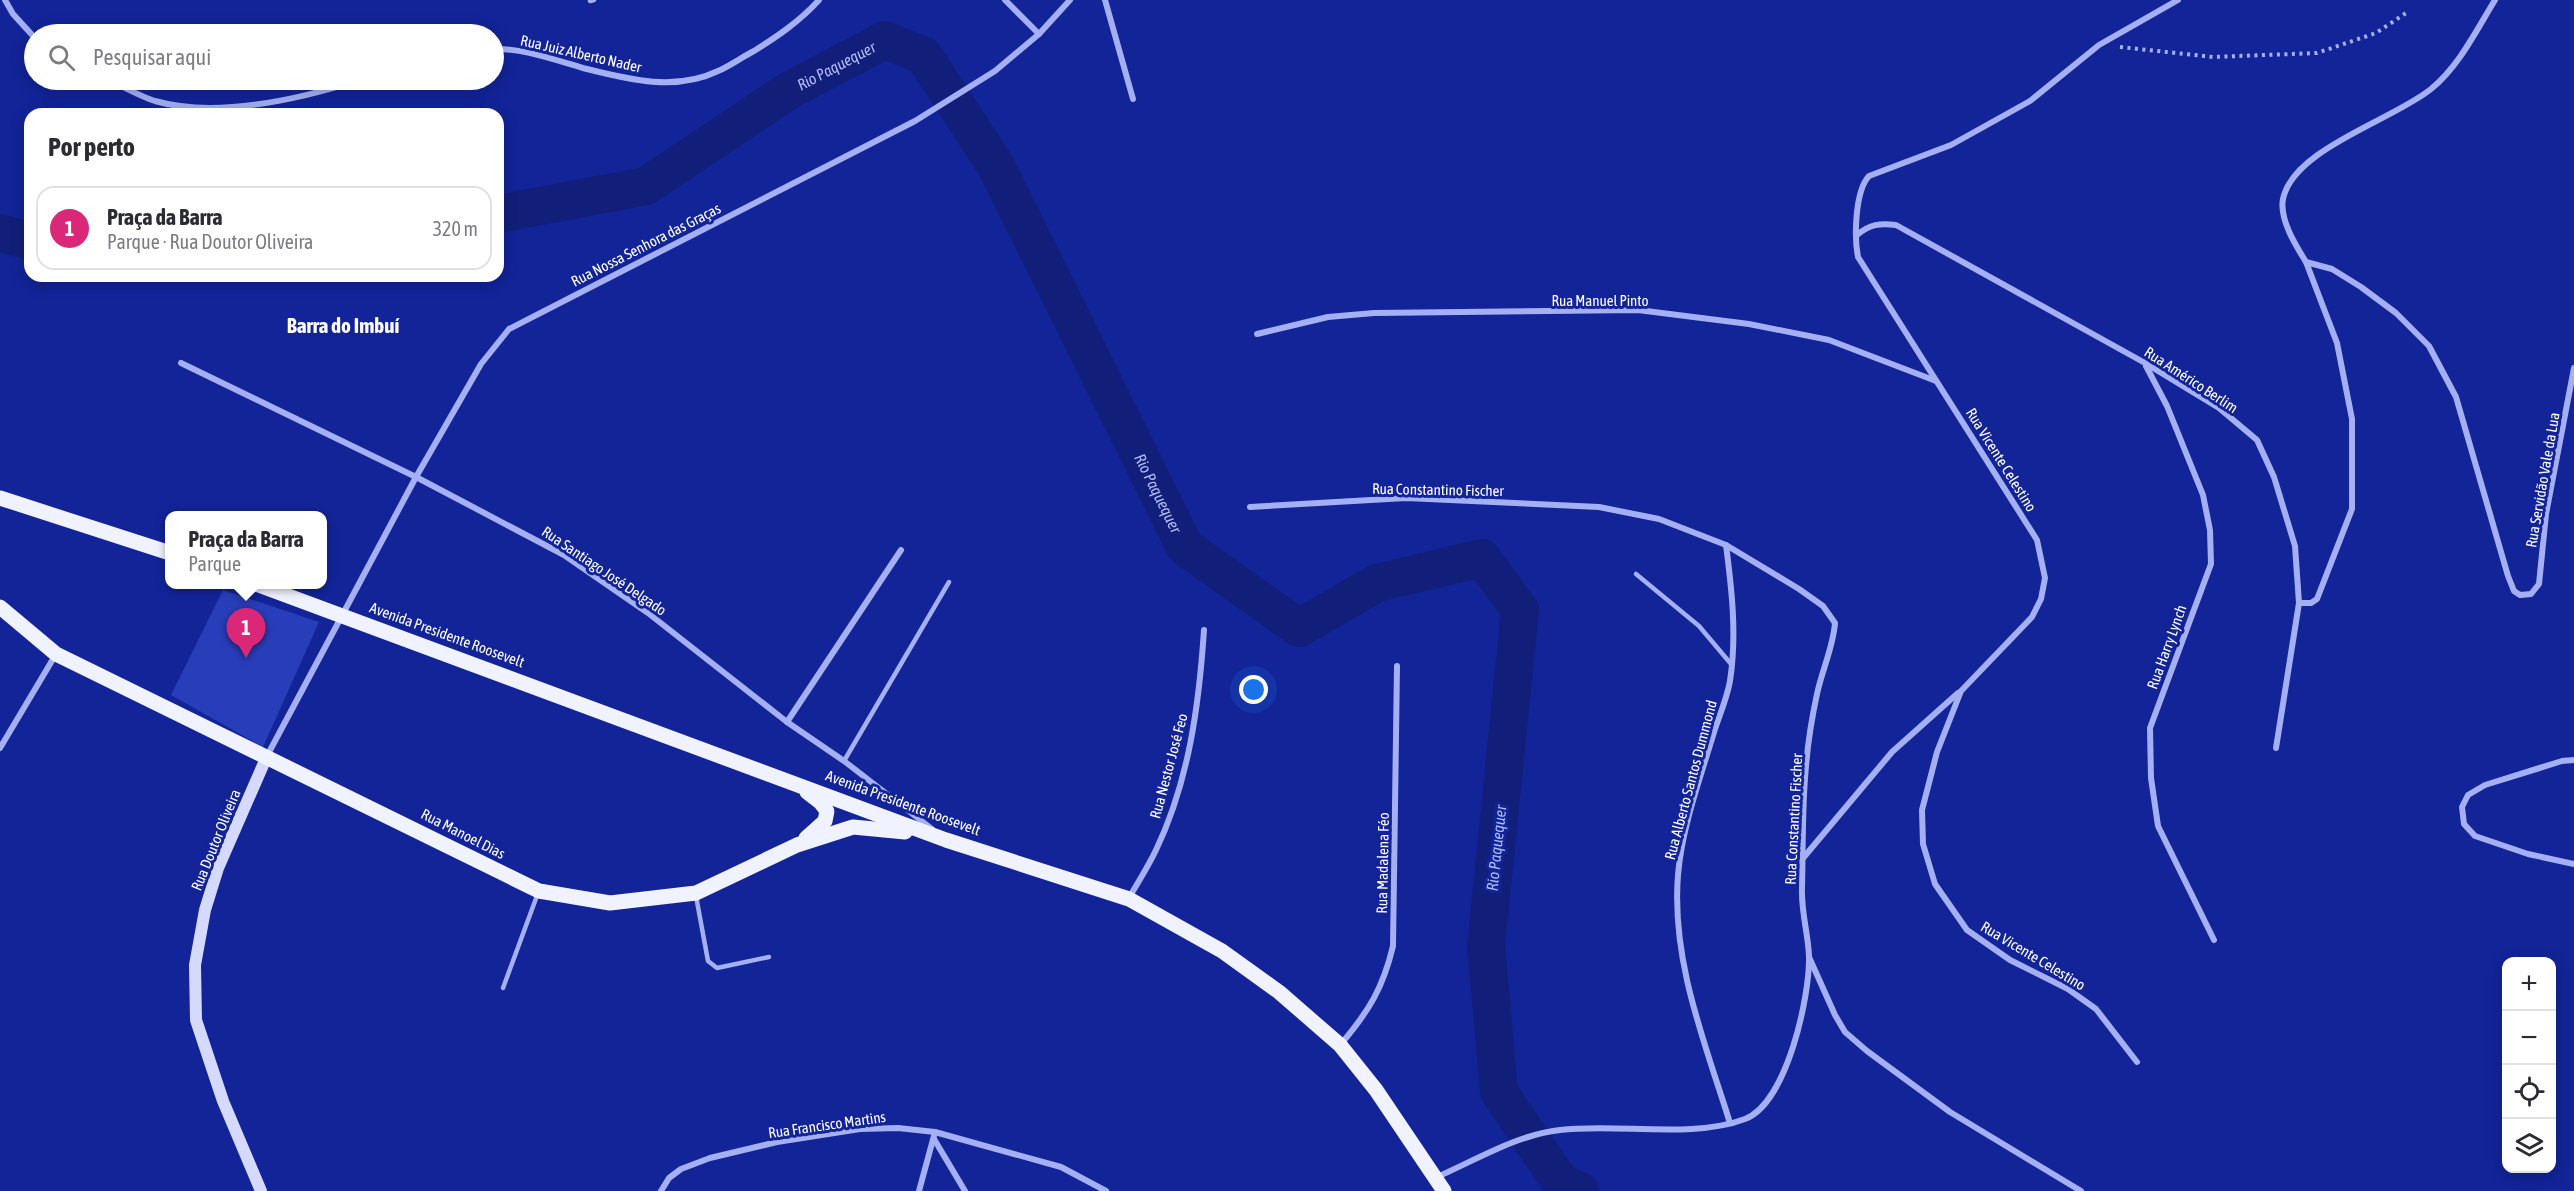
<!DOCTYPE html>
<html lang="pt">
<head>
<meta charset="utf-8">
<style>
	body { margin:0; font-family:"Asap Condensed",sans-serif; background:#f7f7f7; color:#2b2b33 }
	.controls { position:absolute; right:18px; bottom:18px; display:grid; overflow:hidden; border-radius:12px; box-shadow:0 3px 15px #0003 }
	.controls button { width:54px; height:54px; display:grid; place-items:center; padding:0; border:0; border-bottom:2px solid #e1e1e2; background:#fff; color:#2b2b33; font:30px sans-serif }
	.you { position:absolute; left:1254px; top:690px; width:21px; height:21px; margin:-15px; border:4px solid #fff; border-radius:50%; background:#1a73e8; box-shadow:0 0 0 9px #1a73e833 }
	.badge { display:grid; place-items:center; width:39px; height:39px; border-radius:50%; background:#db2777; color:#fff; font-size:20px; font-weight:700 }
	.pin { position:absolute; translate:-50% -50px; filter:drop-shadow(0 2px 3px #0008) }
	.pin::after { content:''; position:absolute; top:32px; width:21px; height:18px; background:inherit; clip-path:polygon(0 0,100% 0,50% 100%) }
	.popup { position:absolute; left:165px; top:511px; width:162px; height:78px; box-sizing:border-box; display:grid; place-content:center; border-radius:12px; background:#fff; filter:drop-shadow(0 2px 4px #0005); font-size:20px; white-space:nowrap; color:#7c7c81 }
	.popup b { font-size:22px; color:#2b2b33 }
	.popup::after { content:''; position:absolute; left:50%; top:100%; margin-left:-12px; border:12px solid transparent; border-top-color:#fff }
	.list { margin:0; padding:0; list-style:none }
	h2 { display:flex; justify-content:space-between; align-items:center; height:78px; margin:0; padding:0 24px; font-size:26px }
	h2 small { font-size:20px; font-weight:400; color:#7c7c81 }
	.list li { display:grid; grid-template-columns:39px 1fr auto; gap:18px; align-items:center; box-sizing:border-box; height:84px; margin:0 12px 12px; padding:0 12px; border:2px solid #e1e1e2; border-radius:18px }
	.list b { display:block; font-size:22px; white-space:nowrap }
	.list p { margin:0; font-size:20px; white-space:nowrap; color:#7c7c81 }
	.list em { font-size:20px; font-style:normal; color:#7c7c81 }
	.icon { flex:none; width:33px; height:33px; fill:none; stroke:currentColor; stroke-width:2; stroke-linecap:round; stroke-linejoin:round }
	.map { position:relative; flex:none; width:2574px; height:1191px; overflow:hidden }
	.search { position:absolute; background:#fff; box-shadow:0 3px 15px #0003; left:24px; top:24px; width:480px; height:66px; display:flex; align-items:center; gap:15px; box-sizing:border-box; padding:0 21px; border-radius:33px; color:#7c7c81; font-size:22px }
	.panel { position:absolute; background:#fff; box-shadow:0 3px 15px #0003; left:24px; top:108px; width:480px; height:174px; border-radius:18px }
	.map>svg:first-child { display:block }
</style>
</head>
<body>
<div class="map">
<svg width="2574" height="1191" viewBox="0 0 2574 1191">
	<rect width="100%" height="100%" fill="#122498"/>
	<polygon fill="#283db9" points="223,590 319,622 263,747 171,695"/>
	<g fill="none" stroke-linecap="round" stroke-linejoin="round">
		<g stroke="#121f7a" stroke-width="38">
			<path id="s1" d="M498,214l148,-28 142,-95 97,-51 39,16 72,110 189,381 114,81 78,-45 105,-25 38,52 -34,336 13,146 62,91 19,8"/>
			<polyline points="0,233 30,241"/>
		</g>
		<polyline stroke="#a4b0f3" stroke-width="4" stroke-dasharray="3 4.5" stroke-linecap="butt" points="2120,47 2213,57 2317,53 2376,33 2406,13"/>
		<g stroke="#a4b0f3" stroke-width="4.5">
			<polyline points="590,1 594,0"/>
			<polyline points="1636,574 1699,626 1731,664"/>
			<polyline points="844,761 949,582"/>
			<polyline points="696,896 708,961 717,968 769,957"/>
			<polyline points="503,988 538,893"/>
		</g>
		<g stroke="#a4b0f3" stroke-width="6">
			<polyline points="5,0 13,14 34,37"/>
			<polyline points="1005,0 1039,34"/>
			<polyline points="1105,0 1133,99"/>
			<path d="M494,49c29,-1 61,11 89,19 44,11 92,24 135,3 12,-5 24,-14 36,-20 24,-15 46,-30 65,-51"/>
			<path d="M108,80c15,6 31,16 47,21 63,18 145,-2 205,-21"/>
			<path d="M1857,235c13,-11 23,-12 39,-10l249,138 74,45 38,32 17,37 21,69 4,57h12l6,-4 35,-90v-90l-15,-76 -31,-81 26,7 29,18 35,26 33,33 27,51 52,179 6,15 6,4 11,-1 8,-10 7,-70 28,-146"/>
			<path d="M2306,262c-10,-16 -27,-43 -23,-63 10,-50 110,-79 148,-110 28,-23 45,-58 64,-89"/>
			<polyline points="1257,334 1328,317 1374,313 1638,310 1749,324 1829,340 1936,381"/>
			<polyline points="181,363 416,477 564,555 648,613 787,722 844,761 932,829"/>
			<polyline points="2146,366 2167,406 2203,495 2210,530 2211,564 2150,728 2151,778 2158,826 2214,940"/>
			<path d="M1250,507l156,-9 193,9 60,12 67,26 73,44 24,17 12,17c-2,25 -13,47 -18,71 -5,23 -9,48 -11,72 -4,40 -3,82 -4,122 -1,23 6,45 7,68 1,40 -22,147 -64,163 -52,20 -129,4 -185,11 -44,5 -84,30 -123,47"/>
			<path d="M1726,545c6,46 11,91 4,136 -3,17 -10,33 -15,48 -14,47 -33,97 -37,146 -7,85 27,168 52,248"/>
			<polyline points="787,722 901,550"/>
			<polyline points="0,748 56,654"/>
			<polyline points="2276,748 2299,603"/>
			<polyline points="267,756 416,477 481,364 509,329 915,121 995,71 1039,34 1070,0"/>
			<polyline points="2574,760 2562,761 2485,785 2468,795 2462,807 2464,824 2475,836 2528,854 2574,864"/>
			<polyline points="1804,857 1892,752 1958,693"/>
			<path d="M1129,898c9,-16 19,-31 27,-48 33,-69 43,-145 48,-220"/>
			<polyline points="1809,957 1835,1015 1845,1032 1867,1051 1950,1112 2081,1191"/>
			<path d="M1341,1044c28,-33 42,-56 52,-98l4,-280"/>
			<path d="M2137,1062l-41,-53 -28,-20 -58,-29 -43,-30 -32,-46 -12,-40 -1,-34 15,-58 24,-61 71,-74 9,-18 4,-21 -8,-38 -179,-283c-4,-20 -3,-66 11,-81l82,-31 79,-44 69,-56 79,-45"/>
			<polyline points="934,1139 965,1191"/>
			<polyline points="661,1191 669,1178 681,1169 710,1158 777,1142 860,1129 898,1128 935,1132 1061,1167 1106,1191"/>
			<polyline points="919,1191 935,1132"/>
		</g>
		<polyline stroke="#d4d9fd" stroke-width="12" points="261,1191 223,1101 196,1020 195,965 205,910 218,868 267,756"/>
		<g stroke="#f1f2ff" stroke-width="15">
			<polyline points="0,498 170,553"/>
			<polyline points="256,584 946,840 1129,899 1222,951 1279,992 1340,1045 1376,1090 1444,1191"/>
			<polyline points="0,607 56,654 539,891 610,903 696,893 797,845 853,827 905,832"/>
			<polyline points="806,838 825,821 827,811 820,802 807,792"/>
		</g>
	</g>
	<g text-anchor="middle" stroke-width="6" stroke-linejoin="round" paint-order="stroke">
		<g font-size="15" fill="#fff" stroke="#122498">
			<text transform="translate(581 54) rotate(13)" y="5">Rua Juiz Alberto Nader</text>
			<text transform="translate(646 245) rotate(-27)" y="5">Rua Nossa Senhora das Graças</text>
			<text x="1600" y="306">Rua Manuel Pinto</text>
			<text transform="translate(2191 380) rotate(33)" y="5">Rua Américo Berlim</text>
			<text transform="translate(2001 460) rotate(58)" y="5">Rua Vicente Celestino</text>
			<text transform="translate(2543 480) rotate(-80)" y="5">Rua Servidão Vale da Lua</text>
			<text transform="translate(1438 490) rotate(1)" y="5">Rua Constantino Fischer</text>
			<text transform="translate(604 571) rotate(34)" y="5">Rua Santiago José Delgado</text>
			<text transform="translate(447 635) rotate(20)" y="5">Avenida Presidente Roosevelt</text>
			<text transform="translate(2167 647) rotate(-70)" y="5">Rua Harry Lynch</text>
			<text transform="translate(1169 766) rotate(-75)" y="5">Rua Nestor José Feo</text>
			<text transform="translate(1691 780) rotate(-75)" y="5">Rua Alberto Santos Dummond</text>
			<text transform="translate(903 803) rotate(20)" y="5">Avenida Presidente Roosevelt</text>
			<text transform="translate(1794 819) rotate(-87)" y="5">Rua Constantino Fischer</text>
			<text transform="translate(463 834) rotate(27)" y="5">Rua Manoel Dias</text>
			<text transform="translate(216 840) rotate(-68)" y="5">Rua Doutor Oliveira</text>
			<text transform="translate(1383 863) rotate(-89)" y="5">Rua Madalena Féo</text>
			<text transform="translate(2033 956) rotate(31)" y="5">Rua Vicente Celestino</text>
			<text transform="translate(827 1125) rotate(-8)" y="5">Rua Francisco Martins</text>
		</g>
		<g font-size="16" font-style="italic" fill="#b1bcfa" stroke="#122498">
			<text dy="6" stroke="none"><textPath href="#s1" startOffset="376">Rio Paquequer</textPath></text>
			<text dy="6" stroke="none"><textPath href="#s1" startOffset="970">Rio Paquequer</textPath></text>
			<text transform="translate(1496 848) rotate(-84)" y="6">Rio Paquequer</text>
		</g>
		<g font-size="21" font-weight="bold" fill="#fff" stroke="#122498">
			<text x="343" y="333">Barra do Imbuí</text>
		</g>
	</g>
</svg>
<div class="controls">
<button>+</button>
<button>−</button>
<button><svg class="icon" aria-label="locate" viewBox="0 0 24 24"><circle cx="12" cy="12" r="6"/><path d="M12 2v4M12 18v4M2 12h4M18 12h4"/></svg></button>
<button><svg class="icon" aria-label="layers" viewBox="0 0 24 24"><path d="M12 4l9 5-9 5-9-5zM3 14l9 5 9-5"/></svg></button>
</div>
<div class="you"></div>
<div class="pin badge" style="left:246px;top:658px">1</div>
<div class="popup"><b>Praça da Barra</b>Parque</div>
<div class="search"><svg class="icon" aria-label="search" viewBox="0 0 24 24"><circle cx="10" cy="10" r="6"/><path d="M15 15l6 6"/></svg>Pesquisar aqui</div>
<section class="panel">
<h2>Por perto<small></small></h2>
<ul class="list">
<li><span class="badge">1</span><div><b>Praça da Barra</b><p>Parque · Rua Doutor Oliveira</p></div><em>320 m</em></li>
</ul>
</section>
</div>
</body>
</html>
